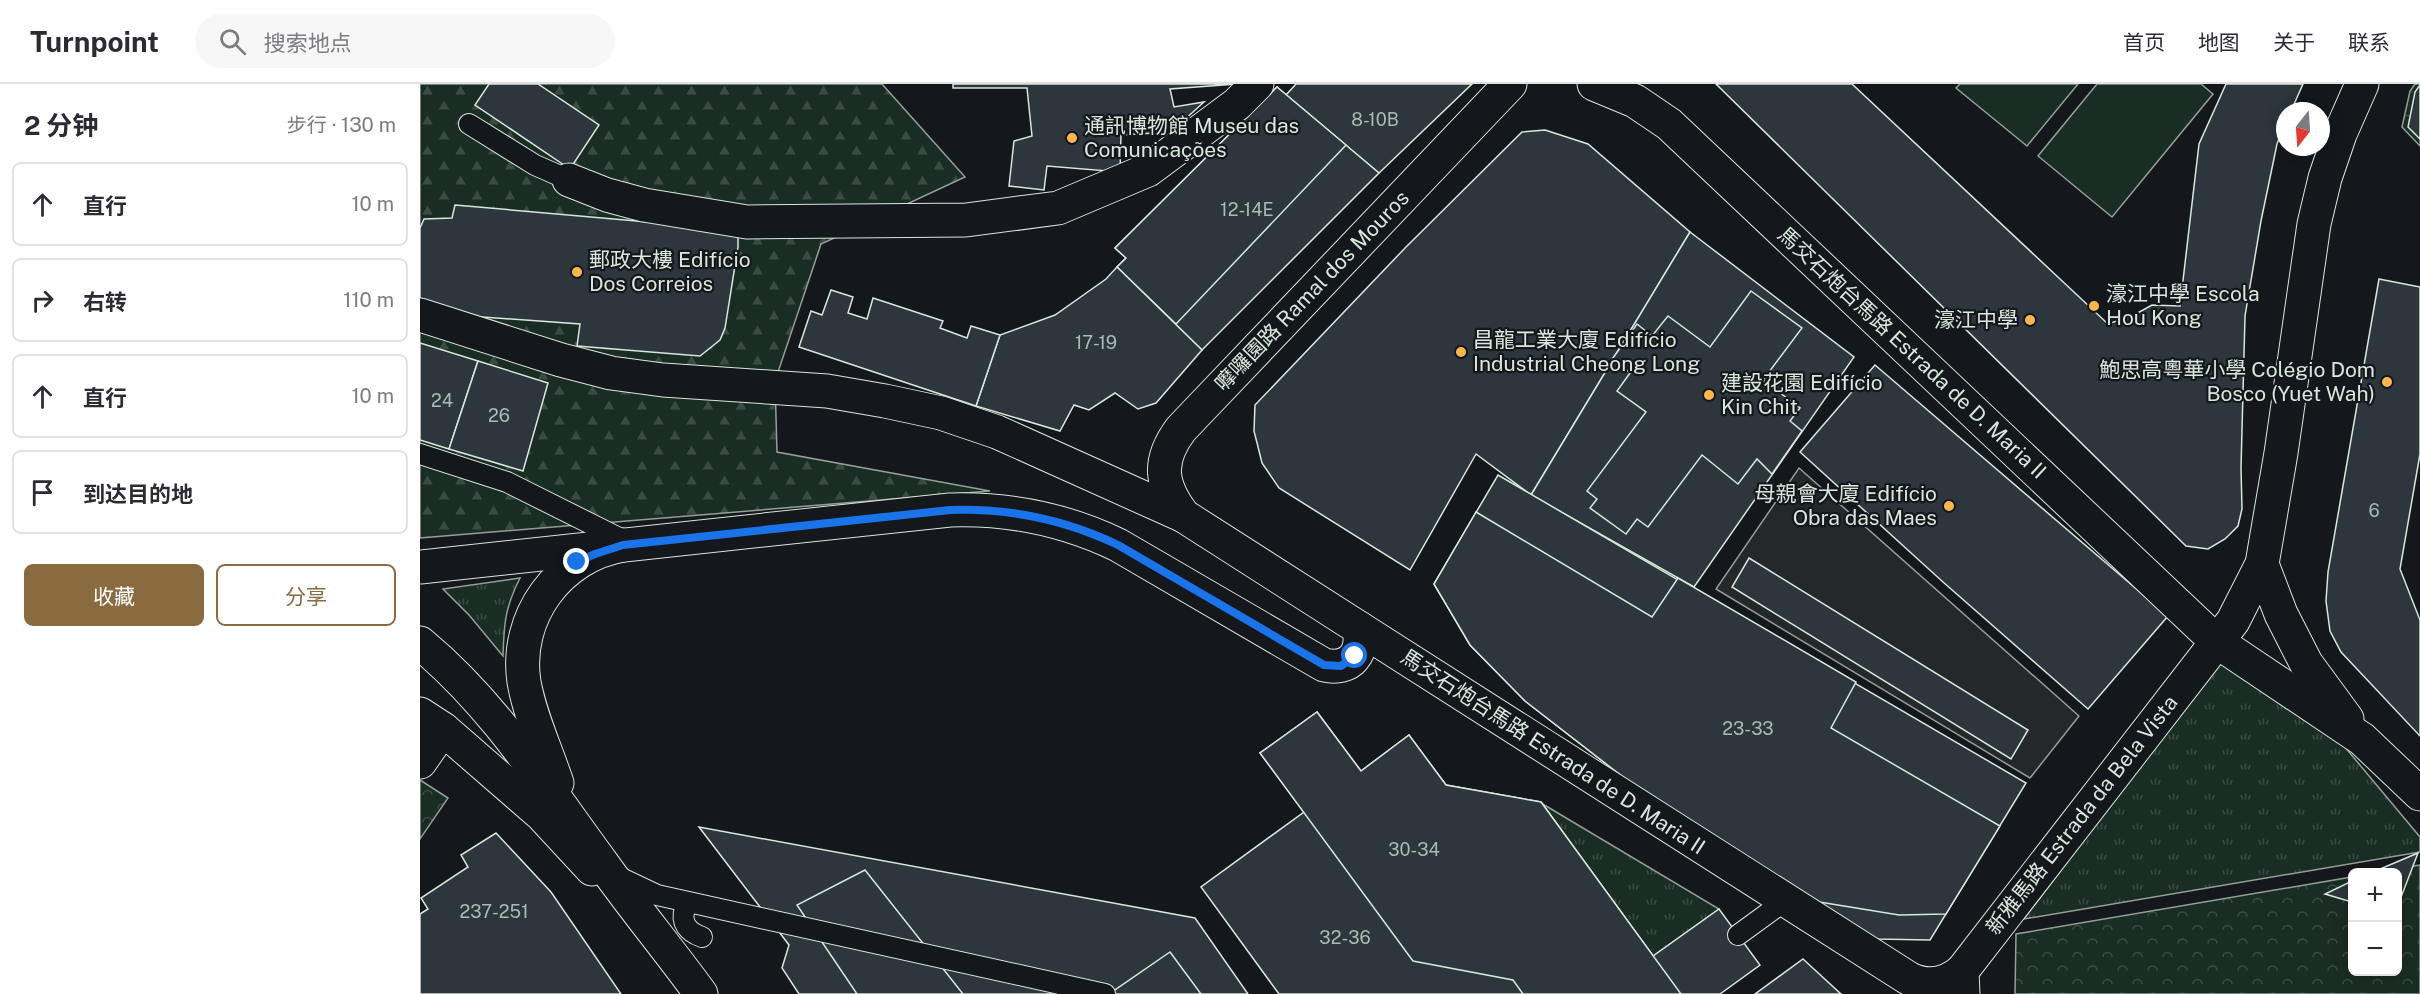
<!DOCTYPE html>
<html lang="zh">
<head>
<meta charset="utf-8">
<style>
	body { margin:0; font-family:"Public Sans","Noto Sans SC",sans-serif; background:#f7f7f7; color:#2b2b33 }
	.controls { position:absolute; right:18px; bottom:18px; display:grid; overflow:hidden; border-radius:9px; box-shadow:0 3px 15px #0003 }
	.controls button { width:54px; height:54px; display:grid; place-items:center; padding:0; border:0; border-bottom:2px solid #e1e1e2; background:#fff; color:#2b2b33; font:30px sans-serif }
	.compass { position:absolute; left:1856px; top:18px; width:54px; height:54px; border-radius:50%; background:#fff; box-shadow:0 3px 15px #0003; rotate:197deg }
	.stop { position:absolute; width:18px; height:18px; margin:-14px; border:4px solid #1a73e8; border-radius:50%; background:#fff }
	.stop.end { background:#1a73e8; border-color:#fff; box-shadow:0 2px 6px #0008 }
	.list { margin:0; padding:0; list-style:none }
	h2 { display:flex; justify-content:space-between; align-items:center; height:78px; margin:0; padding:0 24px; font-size:26px }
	h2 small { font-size:20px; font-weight:400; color:#7c7c81 }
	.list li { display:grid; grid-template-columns:39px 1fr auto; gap:18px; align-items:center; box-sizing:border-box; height:84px; margin:0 12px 12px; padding:0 12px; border:2px solid #e1e1e2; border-radius:9px }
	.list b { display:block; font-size:22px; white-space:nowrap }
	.list em { font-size:20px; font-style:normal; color:#7c7c81 }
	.actions { display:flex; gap:12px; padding:18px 24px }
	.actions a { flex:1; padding:14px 0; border:2px solid #8a6a3f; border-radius:9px; text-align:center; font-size:21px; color:#8a6a3f }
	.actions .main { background:#8a6a3f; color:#fff }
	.icon { flex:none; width:33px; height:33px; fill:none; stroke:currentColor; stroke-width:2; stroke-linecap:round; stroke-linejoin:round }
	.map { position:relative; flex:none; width:2000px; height:910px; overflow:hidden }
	header { display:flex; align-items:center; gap:36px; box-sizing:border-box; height:84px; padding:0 30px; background:#fff; border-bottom:2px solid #e1e1e2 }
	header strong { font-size:28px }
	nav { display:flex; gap:33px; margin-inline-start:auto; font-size:21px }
	.search { width:420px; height:54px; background:#f7f7f7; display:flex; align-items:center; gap:15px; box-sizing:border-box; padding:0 21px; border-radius:33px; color:#7c7c81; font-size:22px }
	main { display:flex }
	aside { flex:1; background:#fff }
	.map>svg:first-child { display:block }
</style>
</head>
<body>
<header>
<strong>Turnpoint</strong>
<div class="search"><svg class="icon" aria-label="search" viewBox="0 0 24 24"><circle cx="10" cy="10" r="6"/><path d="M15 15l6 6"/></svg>搜索地点</div>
<nav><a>首页</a><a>地图</a><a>关于</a><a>联系</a></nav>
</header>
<main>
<aside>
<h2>2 分钟<small>步行 · 130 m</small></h2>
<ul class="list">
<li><svg class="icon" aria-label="ahead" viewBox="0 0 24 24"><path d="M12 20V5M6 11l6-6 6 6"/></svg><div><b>直行</b></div><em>10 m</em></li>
<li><svg class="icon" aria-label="right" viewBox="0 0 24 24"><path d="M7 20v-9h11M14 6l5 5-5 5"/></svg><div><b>右转</b></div><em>110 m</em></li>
<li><svg class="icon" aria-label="ahead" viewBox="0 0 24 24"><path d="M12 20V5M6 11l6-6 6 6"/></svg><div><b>直行</b></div><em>10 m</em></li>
<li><svg class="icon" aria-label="arrive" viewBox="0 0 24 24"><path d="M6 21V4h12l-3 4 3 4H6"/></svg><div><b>到达目的地</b></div></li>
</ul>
<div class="actions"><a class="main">收藏</a><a>分享</a></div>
</aside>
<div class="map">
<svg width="2000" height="910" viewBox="0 0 2000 910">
	<defs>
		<pattern id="grass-tufts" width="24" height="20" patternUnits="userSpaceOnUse" patternTransform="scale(1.5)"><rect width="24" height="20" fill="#1a2d24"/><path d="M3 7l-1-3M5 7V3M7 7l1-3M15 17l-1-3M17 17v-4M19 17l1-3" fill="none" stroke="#3b4b43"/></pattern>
		<pattern id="forest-firs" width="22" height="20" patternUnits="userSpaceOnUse" patternTransform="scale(1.5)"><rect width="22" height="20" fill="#1a2d24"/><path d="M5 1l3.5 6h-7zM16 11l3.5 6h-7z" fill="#3b4b43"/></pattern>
		<pattern id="park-crowns" width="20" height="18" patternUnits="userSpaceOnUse" patternTransform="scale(1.5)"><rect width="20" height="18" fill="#1a2d24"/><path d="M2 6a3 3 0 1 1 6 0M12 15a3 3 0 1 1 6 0" fill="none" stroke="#3b4b43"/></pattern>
	</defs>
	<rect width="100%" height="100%" fill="#14181c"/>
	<g fill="url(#grass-tufts)" stroke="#939e99" stroke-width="1.5">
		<path d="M100,494c-15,30 -16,45 -17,78l-34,-41 -26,-26z"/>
		<polygon points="1798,578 1924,662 2000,753 2000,768 1604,835"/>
		<polygon points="1121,719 1299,825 1233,872"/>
	</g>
	<polygon fill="url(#forest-firs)" stroke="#939e99" stroke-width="1.5" points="0,0 462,0 545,93 401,160 355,297 357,368 570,407 0,454"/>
	<g fill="url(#park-crowns)" stroke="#939e99" stroke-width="1.5">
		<polygon points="1995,0 2000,0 2000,62 1982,43 1990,7"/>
		<polygon points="0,696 28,714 0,755"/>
		<polygon points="2000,781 2000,910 1595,910 1596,850 1932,793 1932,888 1978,888 1978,788 1956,788"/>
	</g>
	<g fill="#1a2d24" stroke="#939e99" stroke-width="1.5">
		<polygon points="1540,0 1658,0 1607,62 1536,4"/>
		<polygon points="1677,0 1781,0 1793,10 1692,133 1618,72"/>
	</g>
	<polygon fill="#24282b" stroke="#939e99" stroke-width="1.5" points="1379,384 1659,632 1610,694 1296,505"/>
	<g fill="#2c363c" stroke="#d8e6dc" stroke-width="1.5">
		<polygon points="69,0 118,0 179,41 150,85 55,21"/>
		<polygon points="533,0 817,0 750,5 754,23 784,18 751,48 701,51 700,88 627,82 624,106 589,102 594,57 612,52 607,4 533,4"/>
		<polygon points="876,0 1052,0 959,89 866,11"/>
		<polygon points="1296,0 1432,0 1688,240 1714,231 1732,221 1760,222 1779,60 1806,0 1883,0 1871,27 1865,27 1865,40 1857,60 1841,137 1825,232 1821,384 1822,425 1818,442 1805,455 1788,465 1766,462"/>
		<polygon points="2000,1 2000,55 1988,43 1995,8"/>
		<polygon points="857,3 959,89 782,266 697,183 706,174 695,164"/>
		<polygon points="857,3 926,61 756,240 697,183 706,174 695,164"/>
		<polygon points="1125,46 1168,60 1270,148 1111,411 1056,370 990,486 859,404 842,379 834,347 835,321 986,163 1102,48"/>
		<polygon points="35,121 308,145 318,153 318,163 305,244 300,256 280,272 157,262 160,240 48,232 7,219 0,214 0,144 4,135 32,134"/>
		<polygon points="1270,148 1434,273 1274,503 1111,411"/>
		<polygon points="697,183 782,266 736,319 718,325 695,309 669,326 654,321 640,347 556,322 580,251 635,231 686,195"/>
		<polygon points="1959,195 2000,203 2000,370 1980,485 2000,536 2000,652 1921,568 1910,547 1906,517 1908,488"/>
		<polygon points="411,206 433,213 428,229 447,235 453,214 523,237 520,244 547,254 551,242 580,251 556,322 379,263 391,227 402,231"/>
		<polygon points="1331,207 1382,244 1343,296 1380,324 1370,337 1382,347 1352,390 1337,375 1318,400 1282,371 1228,443 1217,435 1206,450 1170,424 1177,415 1167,407 1226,328 1197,307 1210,289 1193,274 1217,240 1232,252 1248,232 1290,263"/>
		<polygon points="0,259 58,277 29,365 0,356"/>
		<polygon points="58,277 128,299 103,387 29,365"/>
		<polygon points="1455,281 1748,532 1668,625 1523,498 1380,368"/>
		<polygon points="1078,391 1606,699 1510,856 1456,855 1243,724 1105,617 1050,561 1014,500"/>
		<polygon points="1056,428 1232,533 1258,494 1436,598 1411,644 1580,742 1526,830 1479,831 1375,814 1243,724 1105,617 1050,561 1014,500"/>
		<polygon points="1329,474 1608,646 1591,675 1312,503"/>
		<polygon points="897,628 941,687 989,651 1026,701 1121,718 1233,872 1299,825 1340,881 1300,910 859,910 781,803 884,728 840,669"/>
		<polygon points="897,628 941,687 989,651 1026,701 1121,718 1261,910 1103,910 1093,896 993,877 840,669"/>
		<polygon points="279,743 775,834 828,910 379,910 362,884 369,861"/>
		<polygon points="76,749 131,808 201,910 0,910 0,830 8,825 1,814 48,783 41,771"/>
		<polygon points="1998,769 1978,821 1978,788 1953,788"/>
		<polygon points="445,786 543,910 437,910 377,821"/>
		<polygon points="1932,797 1932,818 1905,810"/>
		<polygon points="750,868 781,910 689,910"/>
		<polygon points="1383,875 1421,910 1335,910"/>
	</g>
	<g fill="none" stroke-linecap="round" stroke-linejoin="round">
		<g stroke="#d8e6dc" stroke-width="22">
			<g id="lane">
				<polyline points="49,40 115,81 149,96"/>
				<polyline points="0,370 87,398 207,458"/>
				<polyline points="199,793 237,811 685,910"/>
				<path d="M271,819l-6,5c-5,15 3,24 17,29"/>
				<polyline points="1318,851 1366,816"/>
			</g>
		</g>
		<g stroke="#d8e6dc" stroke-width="35">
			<g id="street">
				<polyline points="149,96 187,111 224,121 327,138 546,136 638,124 728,86 817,20 837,0"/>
				<polyline points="0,231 141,276 191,289 243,296 407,307 465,317 521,329 577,348 764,432"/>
				<path d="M939,544l549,350c19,10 39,6 54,-7"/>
				<polyline points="0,630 23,645 122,731 172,785"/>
				<polyline points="0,678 23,645"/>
			</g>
		</g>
		<g stroke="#d8e6dc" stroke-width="35">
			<g id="secondary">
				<polyline points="1174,0 1215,17 1249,40 1796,557 1942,655 2000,710"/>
				<polyline points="1842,480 1861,530 1886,579 1927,635"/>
				<path d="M0,483l530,-57c60,-2 114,9 168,35l206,120c27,6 40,-12 35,-37l-175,-112c-24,-31 -27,-55 -3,-87l329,-345"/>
				<polyline points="1543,910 1542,887 1813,537 1842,480 1861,369 1894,140 1905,94 1920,50 1942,0"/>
			</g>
		</g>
		<g stroke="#d8e6dc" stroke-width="35">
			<g id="primary">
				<path d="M0,559c75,62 125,143 182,220 32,45 67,87 99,131"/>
				<path d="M137,699c-11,-33 -27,-67 -33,-101 -10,-65 35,-126 99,-137"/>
			</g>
		</g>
		<use href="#lane" stroke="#14181c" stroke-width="20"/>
		<use href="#street" stroke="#14181c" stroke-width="33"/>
		<use href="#secondary" stroke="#14181c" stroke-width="33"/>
		<use href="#primary" stroke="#14181c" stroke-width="33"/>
	</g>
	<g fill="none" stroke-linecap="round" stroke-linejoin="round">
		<path stroke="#1a73e8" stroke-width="8" d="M157,478l18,-8 28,-9 327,-35c60,-2 114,9 168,35l206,120 17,1 14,-10"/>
	</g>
	<g fill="#ffb74d" stroke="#14181c" stroke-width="2">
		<circle cx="652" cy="54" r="6"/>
		<circle cx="157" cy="188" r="6"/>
		<circle cx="1674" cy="222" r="6"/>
		<circle cx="1610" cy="236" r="6"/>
		<circle cx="1041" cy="268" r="6"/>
		<circle cx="1967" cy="298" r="6"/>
		<circle cx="1289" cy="311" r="6"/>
		<circle cx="1529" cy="422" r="6"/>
	</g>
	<g text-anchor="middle" stroke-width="4.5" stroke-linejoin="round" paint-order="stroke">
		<g font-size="18" fill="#adbab4">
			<text x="955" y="42">8-10B</text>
			<text x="827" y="132">12-14E</text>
			<text x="676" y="265">17-19</text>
			<text x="22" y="323">24</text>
			<text x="79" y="338">26</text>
			<text x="1954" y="433">6</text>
			<text x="1328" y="651">23-33</text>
			<text x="994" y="772">30-34</text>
			<text x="74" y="834">237-251</text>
			<text x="925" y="860">32-36</text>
		</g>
		<g font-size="21" fill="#d8e6dc" stroke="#14181c" text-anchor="start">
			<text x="664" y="49">通訊博物館 Museu das<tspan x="664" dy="24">Comunicações</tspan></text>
			<text x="169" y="183">郵政大樓 Edifício<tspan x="169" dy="24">Dos Correios</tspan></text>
			<text x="1686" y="217">濠江中學 Escola<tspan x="1686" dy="24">Hou Kong</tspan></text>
			<text x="1598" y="243" text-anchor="end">濠江中學</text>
			<text x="1053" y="263">昌龍工業大廈 Edifício<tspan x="1053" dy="24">Industrial Cheong Long</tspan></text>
			<text x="1955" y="293" text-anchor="end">鮑思高粵華小學 Colégio Dom<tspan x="1955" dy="24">Bosco (Yuet Wah)</tspan></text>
			<text x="1301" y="306">建設花園 Edifício<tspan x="1301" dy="24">Kin Chit</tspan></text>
			<text x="1517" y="417" text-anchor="end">母親會大廈 Edifício<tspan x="1517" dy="24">Obra das Maes</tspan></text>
		</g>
		<g font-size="21" fill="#d8e6dc" stroke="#14181c">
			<text transform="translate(892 207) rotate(-46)" y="7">嚤囉園路 Ramal dos Mouros</text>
			<text transform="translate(1492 269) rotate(43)" y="7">馬交石炮台馬路 Estrada de D. Maria II</text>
			<text transform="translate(1133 668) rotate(33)" y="7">馬交石炮台馬路 Estrada de D. Maria II</text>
			<text transform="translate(1662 731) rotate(-52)" y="7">新雅馬路 Estrada da Bela Vista</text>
		</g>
	</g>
</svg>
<div class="controls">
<button>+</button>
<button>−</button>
</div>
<svg class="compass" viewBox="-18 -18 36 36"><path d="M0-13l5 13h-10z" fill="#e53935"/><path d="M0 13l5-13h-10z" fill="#7c7c81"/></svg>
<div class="stop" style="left:935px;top:572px"></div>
<div class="stop end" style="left:157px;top:478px"></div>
</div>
</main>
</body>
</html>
